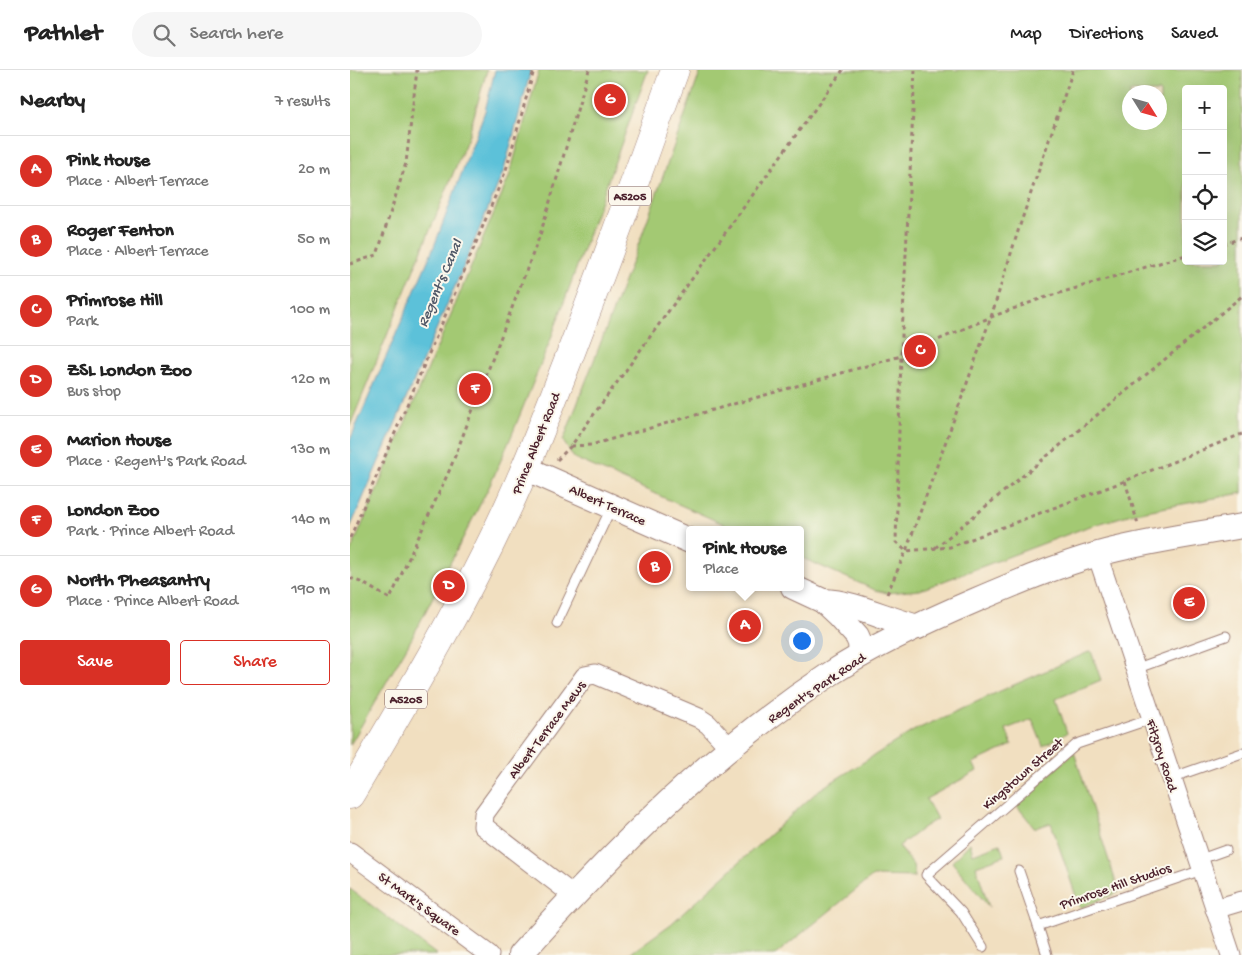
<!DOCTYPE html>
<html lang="en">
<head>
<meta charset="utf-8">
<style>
	body { margin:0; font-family:"Gochi Hand",sans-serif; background:#f6f6f6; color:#222 }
	.controls { position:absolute; right:15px; top:15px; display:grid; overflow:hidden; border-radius:5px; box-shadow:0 5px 20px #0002 }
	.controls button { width:45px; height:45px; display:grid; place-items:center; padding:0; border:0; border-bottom:1px solid #e0e0e0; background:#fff; color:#222; font:25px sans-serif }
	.compass { position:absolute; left:772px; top:15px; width:45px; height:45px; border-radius:50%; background:#fff; box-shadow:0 5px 20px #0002; rotate:127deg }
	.you { position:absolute; left:451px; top:570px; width:18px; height:18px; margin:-12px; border:4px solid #fff; border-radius:50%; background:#1a73e8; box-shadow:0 0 0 8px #1a73e833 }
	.badge { display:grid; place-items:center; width:32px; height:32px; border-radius:50%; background:#d93025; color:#fff; font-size:16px; font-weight:700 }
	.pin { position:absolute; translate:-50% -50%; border:2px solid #fff; box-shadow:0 1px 5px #0006 }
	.popup { position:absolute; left:336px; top:456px; width:118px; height:65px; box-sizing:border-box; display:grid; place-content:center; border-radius:5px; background:#fff; filter:drop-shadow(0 1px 4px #0005); font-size:16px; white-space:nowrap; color:#767676 }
	.popup b { font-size:19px; color:#222 }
	.popup::after { content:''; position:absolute; left:50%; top:100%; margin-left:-10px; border:10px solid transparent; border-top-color:#fff }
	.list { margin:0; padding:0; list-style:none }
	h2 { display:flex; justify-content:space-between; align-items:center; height:65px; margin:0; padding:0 20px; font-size:21px }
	h2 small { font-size:16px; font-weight:400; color:#767676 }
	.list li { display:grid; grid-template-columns:32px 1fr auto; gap:15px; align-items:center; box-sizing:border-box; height:70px; padding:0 20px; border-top:1px solid #e0e0e0 }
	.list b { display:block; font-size:19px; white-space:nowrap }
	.list p { margin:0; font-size:16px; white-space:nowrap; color:#767676 }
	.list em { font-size:16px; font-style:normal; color:#767676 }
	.actions { display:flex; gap:10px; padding:15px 20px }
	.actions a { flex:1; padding:11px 0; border:1px solid #d93025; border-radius:5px; text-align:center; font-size:18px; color:#d93025 }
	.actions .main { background:#d93025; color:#fff }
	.icon { flex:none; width:28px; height:28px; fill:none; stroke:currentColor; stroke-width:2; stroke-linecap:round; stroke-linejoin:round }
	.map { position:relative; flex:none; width:892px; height:885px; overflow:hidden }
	header { display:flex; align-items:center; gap:30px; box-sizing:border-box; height:70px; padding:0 25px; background:#fff; border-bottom:1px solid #e0e0e0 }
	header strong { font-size:24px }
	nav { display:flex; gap:28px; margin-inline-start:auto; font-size:18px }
	.search { width:350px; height:45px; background:#f6f6f6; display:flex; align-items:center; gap:12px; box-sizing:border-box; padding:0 18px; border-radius:28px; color:#767676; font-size:19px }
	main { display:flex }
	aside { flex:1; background:#fff }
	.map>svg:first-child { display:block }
</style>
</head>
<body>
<header>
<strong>Pathlet</strong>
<div class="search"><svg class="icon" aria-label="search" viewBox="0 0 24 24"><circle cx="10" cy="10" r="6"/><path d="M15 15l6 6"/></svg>Search here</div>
<nav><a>Map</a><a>Directions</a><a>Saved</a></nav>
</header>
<main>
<aside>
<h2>Nearby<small>7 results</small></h2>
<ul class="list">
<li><span class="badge">A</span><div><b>Pink House</b><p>Place · Albert Terrace</p></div><em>20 m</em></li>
<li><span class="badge">B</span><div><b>Roger Fenton</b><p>Place · Albert Terrace</p></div><em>50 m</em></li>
<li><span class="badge">C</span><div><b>Primrose Hill</b><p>Park</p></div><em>100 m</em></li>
<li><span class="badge">D</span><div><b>ZSL London Zoo</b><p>Bus stop</p></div><em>120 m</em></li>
<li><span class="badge">E</span><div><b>Marion House</b><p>Place · Regent's Park Road</p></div><em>130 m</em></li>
<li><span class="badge">F</span><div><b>London Zoo</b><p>Park · Prince Albert Road</p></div><em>140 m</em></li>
<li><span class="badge">G</span><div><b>North Pheasantry</b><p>Place · Prince Albert Road</p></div><em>190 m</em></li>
</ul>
<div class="actions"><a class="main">Save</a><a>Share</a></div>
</aside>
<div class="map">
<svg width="892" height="885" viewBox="0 0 892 885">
	<rect width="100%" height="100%" fill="#fbf7ec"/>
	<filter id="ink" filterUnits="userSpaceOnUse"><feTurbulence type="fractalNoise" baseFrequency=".02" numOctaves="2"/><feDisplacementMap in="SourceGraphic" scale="10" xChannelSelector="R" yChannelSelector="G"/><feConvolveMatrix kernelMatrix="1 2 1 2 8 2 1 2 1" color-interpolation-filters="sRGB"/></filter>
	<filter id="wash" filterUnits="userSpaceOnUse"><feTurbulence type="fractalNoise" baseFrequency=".0096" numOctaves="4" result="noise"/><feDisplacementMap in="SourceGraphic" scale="20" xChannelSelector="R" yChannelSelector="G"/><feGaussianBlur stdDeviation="1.12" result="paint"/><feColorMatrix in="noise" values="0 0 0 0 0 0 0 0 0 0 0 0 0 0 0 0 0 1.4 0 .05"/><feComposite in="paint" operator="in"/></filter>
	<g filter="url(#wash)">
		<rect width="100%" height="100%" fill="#f1dfc0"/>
		<g fill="#a3c973" stroke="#76744f" fill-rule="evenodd">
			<polygon points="0,0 137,0 118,67 0,356"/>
			<polygon points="189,0 298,0 200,271 161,367 140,415 62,568 0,675 0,483 159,107"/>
			<path d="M351,0h541v423l-107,20 -48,14 -167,63 -33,3 -12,-3 -75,-33v-27h-63l-163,-72 -11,-17 79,-206zM836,19h37v172h-37zM780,22h30v30h-30z"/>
			<polygon points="741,581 751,610 706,629 717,663 693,676 682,649 656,659 662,675 623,693 627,701 576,729 587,749 574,757 549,776 563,795 565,807 523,806 425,885 278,885 321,854 469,720 563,661 648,622"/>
			<polygon points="724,682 769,822 730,838 701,753 685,758 666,735"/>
			<polygon points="620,773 623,784 650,774 654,786 626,796 639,837 602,792"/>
			<polygon points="0,819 87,885 0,885"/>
		</g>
		<polygon fill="#5bc1d9" stroke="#527082" points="145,0 181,0 154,100 119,184 0,458 0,370 85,174 135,41"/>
	</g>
	<g filter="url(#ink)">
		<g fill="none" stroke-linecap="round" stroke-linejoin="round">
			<g stroke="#9e7f76" stroke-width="11">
				<g id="service">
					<polyline points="207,553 262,436"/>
					<polyline points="785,599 876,566"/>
					<polyline points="821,708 892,683"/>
					<polyline points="848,790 876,780"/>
					<polyline points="669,801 688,856"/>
					<polyline points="633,877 611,842 576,805 727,674 801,649"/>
					<polyline points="697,885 688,856 852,800"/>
				</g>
			</g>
			<g stroke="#9e7f76" stroke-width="21">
				<g id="minor">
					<polyline points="747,484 881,885"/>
					<polyline points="0,782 139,885"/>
					<polyline points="224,826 133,756 134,744 235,606 245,604 349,648 358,654 380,678"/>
					<polyline points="865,839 892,831"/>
				</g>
			</g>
			<g stroke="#9e7f76" stroke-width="26">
				<g id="tertiary">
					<polyline points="175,398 340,471"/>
					<polyline points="443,517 473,531 488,545 507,566 510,573 511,585"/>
					<path d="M473,531c32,1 63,18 95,26"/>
					<path d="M170,885c95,-106 191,-203 310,-281 43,-28 99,-54 146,-74 40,-17 80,-34 122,-46 47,-13 96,-19 144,-28"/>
				</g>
			</g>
			<g stroke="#9e7f76" stroke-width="29">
				<path id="primary" d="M0,725c56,-95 112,-188 158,-288 23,-49 42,-101 62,-152 36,-94 71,-189 105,-285"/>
			</g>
			<g stroke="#9e7f76" stroke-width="3" stroke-dasharray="4 4" stroke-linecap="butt">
				<polyline points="565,0 551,286 546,472 556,481 600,477 775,411 892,364"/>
				<polyline points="873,174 892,168"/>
				<polyline points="0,194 27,185 56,93 67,0"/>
				<polyline points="221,376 241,375 551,286 641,247 690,229 836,185"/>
				<polyline points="207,390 221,376 493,0"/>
				<polyline points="775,411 788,454"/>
				<polyline points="0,468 113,204 156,100 184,0"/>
				<polyline points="585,478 892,226"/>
				<polyline points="0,508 13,513 40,529 100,399 190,165 239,0"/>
				<polyline points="537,524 556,481 641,247 669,158 723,0"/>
			</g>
			<use href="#service" stroke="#fff" stroke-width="9"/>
			<use href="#minor" stroke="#fff" stroke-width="19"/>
			<use href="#tertiary" stroke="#fff" stroke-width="24"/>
			<use href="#primary" stroke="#fff" stroke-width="28"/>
		</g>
	</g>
	<g text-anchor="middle" stroke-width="4" stroke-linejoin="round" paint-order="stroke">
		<g fill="#fbf7ec" stroke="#7f6065" stroke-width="1">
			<rect x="259" y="116.5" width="42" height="19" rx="4"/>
			<rect x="35" y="619.5" width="42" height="19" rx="4"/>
		</g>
		<g font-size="12" font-weight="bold" fill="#4a1f2b">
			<text x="280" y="130">A5205</text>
			<text x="56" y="633">A5205</text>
		</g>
		<g font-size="14" fill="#4a1f2b" stroke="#fbf7ec">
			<text transform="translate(185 373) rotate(-68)" y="5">Prince Albert Road</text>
			<text transform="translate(258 434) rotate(24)" y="5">Albert Terrace</text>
			<text transform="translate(466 617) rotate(-34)" y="5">Regent's Park Road</text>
			<text transform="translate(196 659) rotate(-53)" y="5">Albert Terrace Mews</text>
			<text transform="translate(813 685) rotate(72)" y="5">Fitzroy Road</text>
			<text transform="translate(672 703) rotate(-41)" y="5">Kingstown Street</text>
			<text transform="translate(765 815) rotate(-19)" y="5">Primrose Hill Studios</text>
			<text transform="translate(70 833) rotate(36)" y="5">St Mark's Square</text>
		</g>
		<g font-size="15" font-style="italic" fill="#505868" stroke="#fbf7ec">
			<text transform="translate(89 213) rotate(-67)" y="5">Regent's Canal</text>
		</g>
	</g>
</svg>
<div class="controls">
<button>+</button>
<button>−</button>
<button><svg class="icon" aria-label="locate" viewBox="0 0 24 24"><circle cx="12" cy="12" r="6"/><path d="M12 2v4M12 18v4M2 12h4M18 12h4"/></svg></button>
<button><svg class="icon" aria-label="layers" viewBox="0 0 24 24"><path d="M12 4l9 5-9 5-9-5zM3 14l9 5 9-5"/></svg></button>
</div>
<svg class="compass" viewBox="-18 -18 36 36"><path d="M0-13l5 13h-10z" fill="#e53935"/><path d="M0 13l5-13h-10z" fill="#767676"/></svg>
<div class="you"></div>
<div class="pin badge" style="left:395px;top:556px">A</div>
<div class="popup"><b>Pink House</b>Place</div>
<div class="pin badge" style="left:305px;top:497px">B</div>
<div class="pin badge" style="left:570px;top:281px">C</div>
<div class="pin badge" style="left:99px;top:516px">D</div>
<div class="pin badge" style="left:839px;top:533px">E</div>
<div class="pin badge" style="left:125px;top:319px">F</div>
<div class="pin badge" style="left:260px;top:30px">G</div>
</div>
</main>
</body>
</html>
